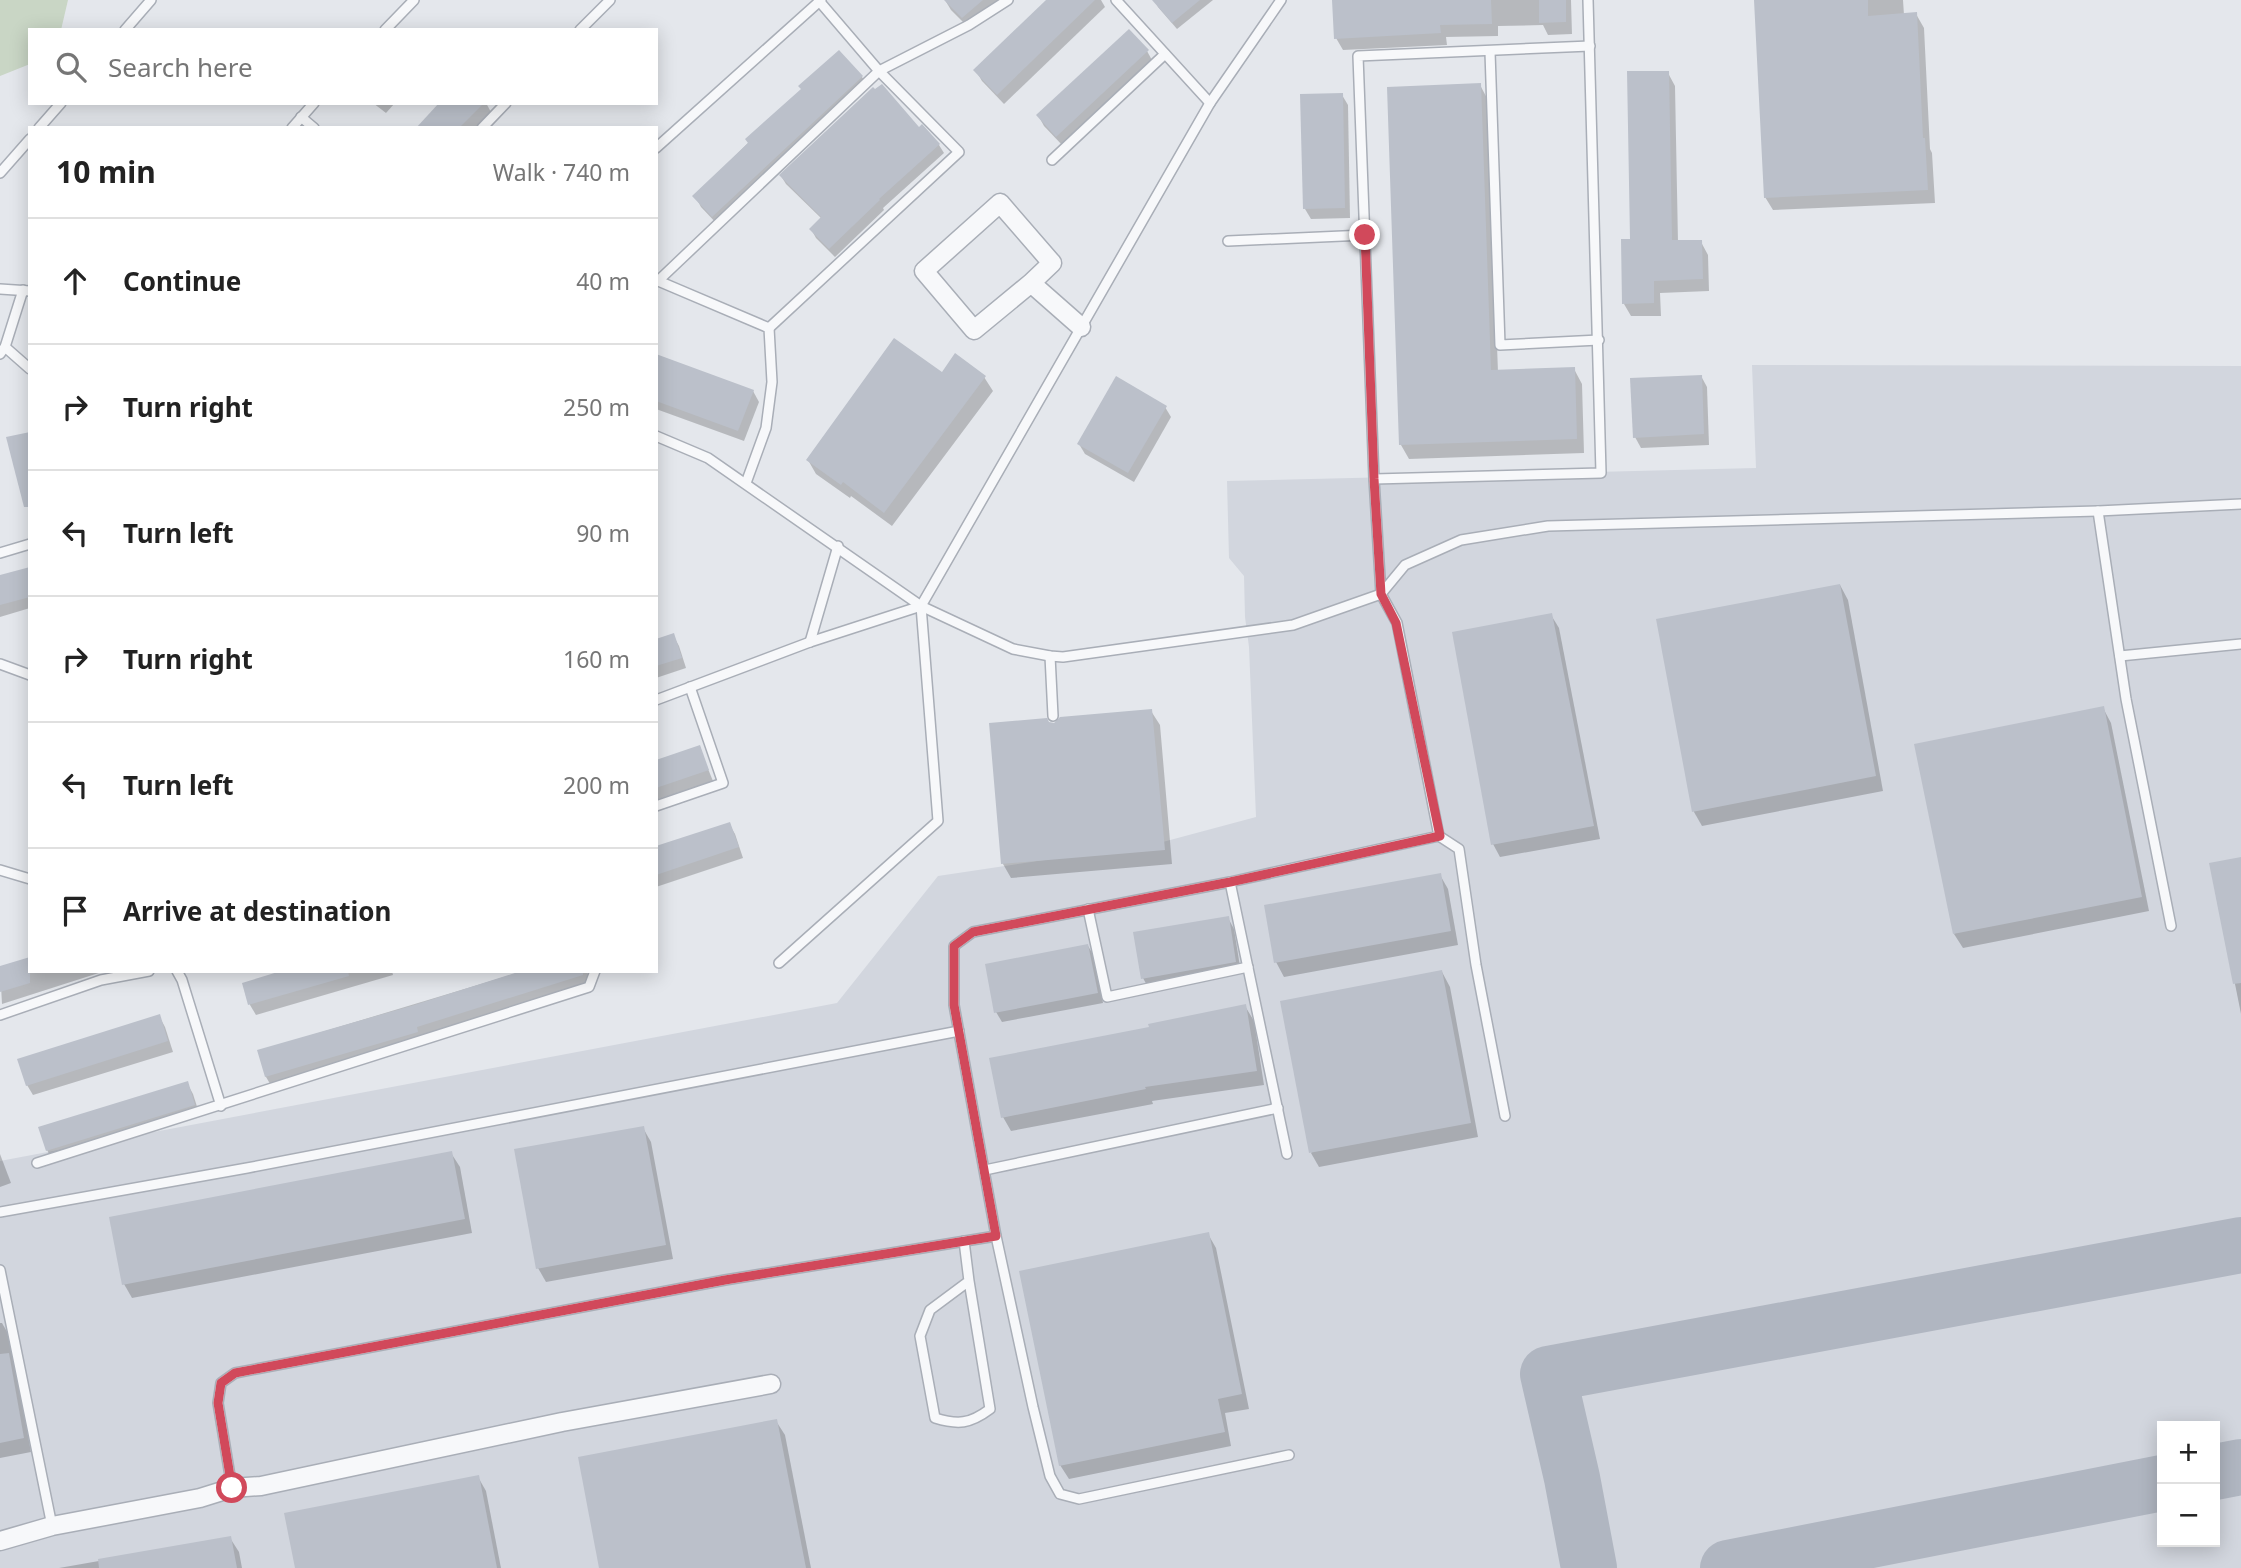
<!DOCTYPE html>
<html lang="en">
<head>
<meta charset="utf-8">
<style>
	body { margin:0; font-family:"Noto Sans",sans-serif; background:#f2f2f2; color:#222 }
	.controls { position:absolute; right:21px; bottom:21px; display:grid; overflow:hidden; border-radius:0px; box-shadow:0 4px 18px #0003 }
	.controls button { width:63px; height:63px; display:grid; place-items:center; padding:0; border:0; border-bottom:2px solid #e0e0e0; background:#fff; color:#222; font:35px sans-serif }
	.stop { position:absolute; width:21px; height:21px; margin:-16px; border:5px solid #d1495b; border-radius:50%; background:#fff }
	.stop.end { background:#d1495b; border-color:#fff; box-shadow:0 2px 7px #0008 }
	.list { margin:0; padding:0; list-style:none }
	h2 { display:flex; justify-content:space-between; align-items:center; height:91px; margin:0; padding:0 28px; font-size:30px }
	h2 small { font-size:23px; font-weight:400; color:#767676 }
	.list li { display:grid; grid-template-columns:46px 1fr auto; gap:21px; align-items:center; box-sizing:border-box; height:126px; padding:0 28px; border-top:2px solid #e0e0e0 }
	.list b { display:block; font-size:26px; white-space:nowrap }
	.list em { font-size:23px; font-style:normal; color:#767676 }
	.icon { flex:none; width:38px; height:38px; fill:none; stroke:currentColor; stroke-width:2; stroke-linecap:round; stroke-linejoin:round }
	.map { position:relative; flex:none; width:2241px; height:1568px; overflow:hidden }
	.search { position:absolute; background:#fff; box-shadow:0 4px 18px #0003; left:28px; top:28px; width:630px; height:77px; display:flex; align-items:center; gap:18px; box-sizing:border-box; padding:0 24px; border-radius:0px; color:#767676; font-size:26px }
	.panel { position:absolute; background:#fff; box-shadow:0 4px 18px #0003; left:28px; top:126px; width:630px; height:847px; border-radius:0px }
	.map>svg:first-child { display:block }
</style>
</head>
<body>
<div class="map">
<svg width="2241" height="1568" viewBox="0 0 2241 1568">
	<rect width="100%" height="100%" fill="#e4e7ec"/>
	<path fill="#d2d6de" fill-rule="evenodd" d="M1752,365l489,1v1202h-2241v-407l837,-158 101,-127 221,-33 97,-26 -7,-170 -4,-30 -1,-41 -15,-18 -2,-77 529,-13zM2162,1426h53v116h-53z"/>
	<polygon fill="#c9d6c5" points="0,0 68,0 61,30 30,30 30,64 0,76"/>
	<g fill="#0003">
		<polygon points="945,0 1001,0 969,28 951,10"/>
		<polygon points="1049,0 1101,0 1105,7 1004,104 982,81 976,71"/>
		<polygon points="1156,0 1213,0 1177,29 1158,7"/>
		<polygon points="1334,0 1571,0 1572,34 1548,35 1543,25 1498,26 1498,36 1446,37 1447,45 1343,50 1336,38"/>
		<polygon points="1755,0 1903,0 1904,15 1916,14 1924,28 1930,149 1932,153 1935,203 1773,210 1765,197"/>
		<polygon points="1147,51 1153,62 1063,146 1044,126 1038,115"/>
		<polygon points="839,52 862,77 868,88 719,226 701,207 695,196"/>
		<polygon points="1668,73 1675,86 1678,242 1701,242 1708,255 1709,291 1660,293 1661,316 1631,316 1624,304 1631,240"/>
		<polygon points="1480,85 1488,100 1498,372 1574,369 1582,384 1584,453 1409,459 1401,445"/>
		<polygon points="1342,95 1348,105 1350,218 1311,219 1305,209"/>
		<polygon points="373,103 395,103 386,113"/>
		<polygon points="442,103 486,103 491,112 475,128 418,128"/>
		<polygon points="919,129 939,145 944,153 883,208 884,210 835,257 816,238 811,229 822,219 786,184 781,176"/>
		<polygon points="656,356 753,391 759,402 744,441 656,409"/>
		<polygon points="942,374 984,377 993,391 892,526 851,496 850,498 816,474 808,460"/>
		<polygon points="1701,376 1707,387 1709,445 1641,448 1635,437"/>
		<polygon points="1165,407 1171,417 1134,482 1085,454 1079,444"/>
		<polygon points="30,568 30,608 0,617 0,576"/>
		<polygon points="1840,585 1848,600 1883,791 1702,826 1694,812 1658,620"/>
		<polygon points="1551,615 1559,628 1600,839 1500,857 1493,844"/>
		<polygon points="673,635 679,646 686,668 656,678 656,641"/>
		<polygon points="2103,708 2111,723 2149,911 1963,948 1954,934"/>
		<polygon points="1151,711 1160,725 1172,864 1011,878 1003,864 990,725 1055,725"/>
		<polygon points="699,747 713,781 656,800 656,762"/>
		<polygon points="729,824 735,834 743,858 656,887 656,848"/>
		<polygon points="2241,858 2241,1014 2211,864"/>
		<polygon points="1440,875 1448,889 1458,945 1284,977 1276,962"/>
		<polygon points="1228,918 1234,929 1241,973 1149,989 1143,978"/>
		<polygon points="1088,946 1094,956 1103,1003 1002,1022 996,1012"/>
		<polygon points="0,968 30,971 105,971 2,1004"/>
		<polygon points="288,971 392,971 393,975 256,1015 250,1005 244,984"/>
		<polygon points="524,971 587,971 591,984 272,1087 266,1077 259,1051"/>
		<polygon points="1442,972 1450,987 1478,1137 1319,1167 1311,1153"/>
		<polygon points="1245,1006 1254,1021 1264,1085 1152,1101 1153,1104 1011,1131 1003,1117 1151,1028"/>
		<polygon points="159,1016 165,1027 173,1052 33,1095 27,1085"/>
		<polygon points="187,1083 193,1094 200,1116 53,1161 47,1150"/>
		<polygon points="643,1128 651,1142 673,1259 546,1282 538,1268"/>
		<polygon points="451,1153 460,1167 472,1233 132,1298 124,1284"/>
		<polygon points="0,1154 11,1183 0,1187"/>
		<polygon points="1208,1234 1216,1248 1249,1409 1225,1413 1231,1446 1069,1479 1060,1465"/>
		<polygon points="0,1323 2,1323 10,1337 31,1452 0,1458"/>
		<polygon points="776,1421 785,1435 811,1568 601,1568"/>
		<polygon points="478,1477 486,1491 501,1568 297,1568"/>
		<polygon points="230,1538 239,1552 242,1568 59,1568"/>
	</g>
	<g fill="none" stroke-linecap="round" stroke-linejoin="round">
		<g stroke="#b0b6c1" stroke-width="56">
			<polyline points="2215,1472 2241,1467"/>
			<polyline points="1589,1568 1572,1478 1548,1374 2241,1245"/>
			<polyline points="1728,1568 2162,1483"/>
		</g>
	</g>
	<g fill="#bbc0ca">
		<polygon points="944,0 983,0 962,18"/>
		<polygon points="1046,0 1095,0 997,95 973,70"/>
		<polygon points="1152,0 1200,0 1172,23"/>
		<polygon points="1332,0 1491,0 1492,24 1440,25 1441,33 1334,39"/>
		<polygon points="1539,0 1566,0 1566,22 1539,23"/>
		<polygon points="1754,0 1868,0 1868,16 1917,12 1923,138 1925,138 1928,190 1764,198"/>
		<polygon points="1129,29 1149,50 1056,137 1036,115"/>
		<polygon points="839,50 863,76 712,217 692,196 748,143 745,139 801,89 798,86"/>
		<polygon points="1627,71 1669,71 1672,240 1702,240 1703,279 1654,281 1654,303 1622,304 1621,239 1630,239"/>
		<polygon points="1481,83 1491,370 1575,367 1577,439 1399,445 1387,87"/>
		<polygon points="882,84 919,127 922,124 940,144 879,199 880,200 829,249 809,229 821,217 779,175 873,87 875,89"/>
		<polygon points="1343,93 1345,208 1303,209 1300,94"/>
		<polygon points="439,103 484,103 459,128 416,128"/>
		<polygon points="894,338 942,372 955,353 986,376 884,513 843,482 841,485 806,460"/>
		<polygon points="656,354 754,390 738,431 656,401"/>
		<polygon points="1702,375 1704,434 1633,438 1630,378"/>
		<polygon points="1116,376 1167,406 1128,473 1077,444"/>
		<polygon points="30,432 30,507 24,507 6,437"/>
		<polygon points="30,567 30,597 0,605 0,575"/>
		<polygon points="1840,584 1876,776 1692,812 1656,619"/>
		<polygon points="1552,613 1594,826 1491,845 1452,632"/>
		<polygon points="674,633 682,658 656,666 656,639"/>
		<polygon points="2104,706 2142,897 1953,934 1914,744"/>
		<polygon points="1152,709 1165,850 1001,864 989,723 1047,718 1049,722 1054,723 1060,717"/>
		<polygon points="700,745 709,770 656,788 656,760"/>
		<polygon points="730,822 739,847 656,875 656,846"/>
		<polygon points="2241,857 2241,983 2233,984 2209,863"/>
		<polygon points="1441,873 1451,931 1274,963 1264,905"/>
		<polygon points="1229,916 1236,962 1141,979 1133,932"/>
		<polygon points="1088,944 1098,993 994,1013 985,964"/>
		<polygon points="30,957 30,983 0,992 0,966"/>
		<polygon points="1442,970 1471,1123 1309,1153 1280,1001"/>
		<polygon points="281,971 348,971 349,976 248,1005 242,983"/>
		<polygon points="521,971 583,971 583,975 417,1027 418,1032 265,1077 257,1050 411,1006"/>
		<polygon points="1246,1004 1257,1071 1145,1087 1146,1089 1001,1118 989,1058 1149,1027 1148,1024"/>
		<polygon points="160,1014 168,1041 26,1086 17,1059"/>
		<polygon points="188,1081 195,1105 46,1151 38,1127"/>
		<polygon points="644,1126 666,1245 536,1269 514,1149"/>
		<polygon points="452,1151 465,1219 122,1285 109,1217"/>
		<polygon points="1209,1232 1242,1394 1218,1399 1225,1432 1059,1466 1019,1271"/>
		<polygon points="9,1353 24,1438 0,1443 0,1354"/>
		<polygon points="777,1419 806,1568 599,1568 578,1457"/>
		<polygon points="479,1475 497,1568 295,1568 284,1513"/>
		<polygon points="231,1536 237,1568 99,1568 98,1559"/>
	</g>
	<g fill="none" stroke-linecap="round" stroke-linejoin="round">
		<g stroke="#a9aeb7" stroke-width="12">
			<g id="service">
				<polyline points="1116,0 1210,103"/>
				<polyline points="125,30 151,0"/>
				<polyline points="385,30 414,0"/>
				<polyline points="580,30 610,0"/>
				<polyline points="1490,52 1500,345 1599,340"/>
				<polyline points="301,117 314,128"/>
				<polyline points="39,128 61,103"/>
				<polyline points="292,128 314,103"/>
				<polyline points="482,128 506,103"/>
				<polyline points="656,148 821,0"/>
				<polyline points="1052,160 1165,54"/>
				<polyline points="0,173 30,139"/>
				<polyline points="1228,241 1365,235"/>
				<polyline points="656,280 769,328 772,382 766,428 746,483"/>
				<polyline points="659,280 879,71 969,25 1008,0"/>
				<polyline points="0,289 30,291"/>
				<polyline points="769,328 959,152 879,71 820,2"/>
				<polyline points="5,347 30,369"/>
				<polyline points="0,354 5,347 23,290"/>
				<polyline points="656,436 708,458 921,606 1013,649 1050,656 1063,657 1293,625 1381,594 1405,565 1461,540 1548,526 2098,511 2241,504"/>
				<polyline points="1374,479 1601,473 1588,0"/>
				<polyline points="2098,511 2126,699 2171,926"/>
				<polyline points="0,553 30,544"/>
				<polyline points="810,642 838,546"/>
				<polyline points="1050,656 1053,716"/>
				<polyline points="2120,656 2241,644"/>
				<polyline points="0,664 30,675"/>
				<polyline points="656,700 810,642 921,606 1210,103 1281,0"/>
				<polyline points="656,806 723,783 690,687"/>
				<polyline points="1439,836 1459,849 1476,965 1505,1116"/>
				<polyline points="0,870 30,879"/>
				<polyline points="1230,882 1287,1154"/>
				<polyline points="1088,909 1107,997 1248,967"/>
				<polyline points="779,963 938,821 921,606"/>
				<polyline points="177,971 182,980 221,1106"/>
				<polyline points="0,1015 101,980 149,971"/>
				<polyline points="37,1163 589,987 595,971"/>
				<polyline points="985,1170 1278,1108"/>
				<polyline points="0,1212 247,1168 959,1031"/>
				<polyline points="996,1236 1033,1407 1050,1476 1060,1494 1079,1499 1289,1455"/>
				<path d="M964,1241l5,40 -39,29 -10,26 15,82c23,7 35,6 55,-9l-21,-128"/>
				<polyline points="0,1270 52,1526"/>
				<polyline points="232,1488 218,1403 221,1383 235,1373 725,1280 996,1236 954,1005 954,946 973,932 1230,882 1439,836 1397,623 1381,594 1374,479 1358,56 1590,46"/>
			</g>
		</g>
		<g stroke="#a9aeb7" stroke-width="21">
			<g id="minor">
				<polyline points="1031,283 1052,263 1000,203 924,271 974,330 1031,283 1081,327"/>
				<polyline points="0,1541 52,1526 200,1498 232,1488 261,1486 562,1422 771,1384"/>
			</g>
		</g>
		<use href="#service" stroke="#f7f8fa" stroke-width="9"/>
		<use href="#minor" stroke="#f7f8fa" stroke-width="18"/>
	</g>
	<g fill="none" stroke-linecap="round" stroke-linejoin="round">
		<polyline stroke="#d1495b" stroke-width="9" points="232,1488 218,1403 221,1383 235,1373 725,1280 996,1236 954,1005 954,946 973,932 1230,882 1440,836 1396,623 1381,594 1374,479 1365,235"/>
	</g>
</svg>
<div class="controls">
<button>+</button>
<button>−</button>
</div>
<div class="stop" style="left:232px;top:1488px"></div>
<div class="stop end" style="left:1365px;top:235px"></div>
<div class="search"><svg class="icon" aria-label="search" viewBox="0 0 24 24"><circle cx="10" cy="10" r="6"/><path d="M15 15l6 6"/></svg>Search here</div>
<section class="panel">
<h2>10 min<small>Walk · 740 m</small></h2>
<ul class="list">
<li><svg class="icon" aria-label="ahead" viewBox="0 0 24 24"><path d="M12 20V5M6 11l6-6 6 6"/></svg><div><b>Continue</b></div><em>40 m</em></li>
<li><svg class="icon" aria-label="right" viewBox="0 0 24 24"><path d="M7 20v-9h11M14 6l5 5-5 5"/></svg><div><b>Turn right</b></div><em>250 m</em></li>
<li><svg class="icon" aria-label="left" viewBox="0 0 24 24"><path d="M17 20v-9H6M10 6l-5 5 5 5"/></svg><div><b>Turn left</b></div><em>90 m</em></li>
<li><svg class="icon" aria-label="right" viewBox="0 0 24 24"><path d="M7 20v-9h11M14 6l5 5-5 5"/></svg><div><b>Turn right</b></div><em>160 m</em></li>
<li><svg class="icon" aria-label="left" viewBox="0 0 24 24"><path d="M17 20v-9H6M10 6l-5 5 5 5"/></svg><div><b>Turn left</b></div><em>200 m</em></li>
<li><svg class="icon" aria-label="arrive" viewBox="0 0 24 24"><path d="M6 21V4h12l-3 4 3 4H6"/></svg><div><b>Arrive at destination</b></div></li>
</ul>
</section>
</div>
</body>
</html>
